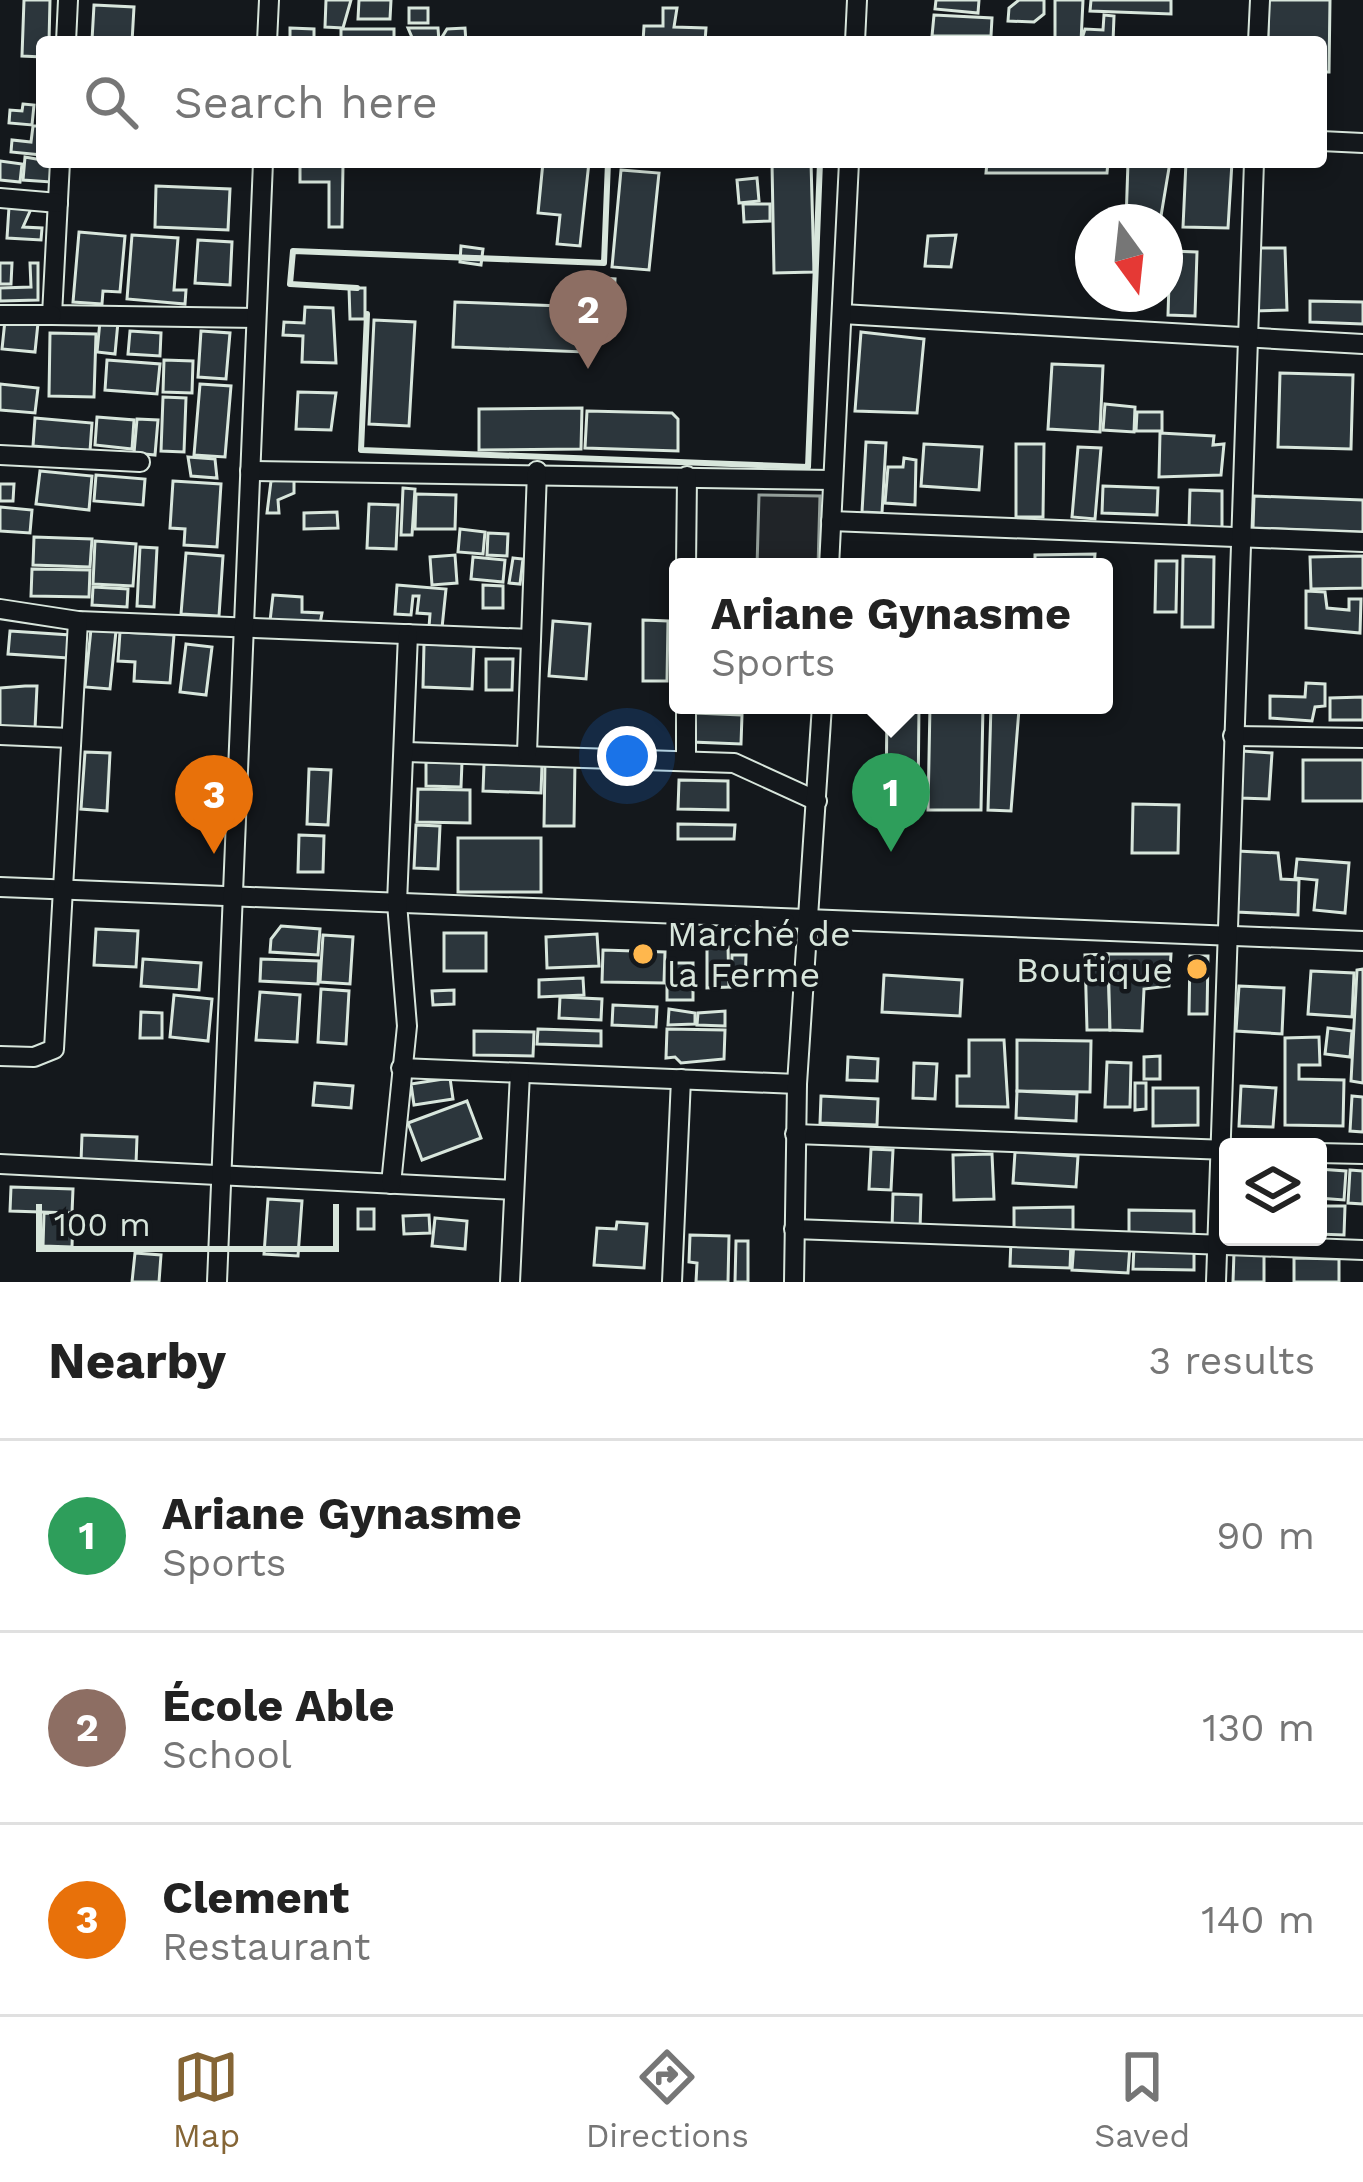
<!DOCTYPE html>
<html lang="en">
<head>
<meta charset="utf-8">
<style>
	body { margin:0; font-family:"Work Sans",sans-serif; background:#f6f6f6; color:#222 }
	.controls { position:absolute; right:36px; bottom:36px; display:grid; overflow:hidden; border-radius:12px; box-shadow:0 6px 18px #0003 }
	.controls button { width:108px; height:108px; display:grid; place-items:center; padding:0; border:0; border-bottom:3px solid #e0e0e0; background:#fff; color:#222; font:60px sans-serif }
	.compass { position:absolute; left:1075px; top:204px; width:108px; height:108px; border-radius:50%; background:#fff; box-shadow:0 6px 18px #0003; rotate:165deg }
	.scale { position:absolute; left:36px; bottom:30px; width:303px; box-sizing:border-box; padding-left:12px; border:6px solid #d8e6dc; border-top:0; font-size:33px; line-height:42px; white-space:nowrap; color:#d8e6dc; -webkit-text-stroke:9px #14181c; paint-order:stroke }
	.you { position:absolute; left:627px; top:756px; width:42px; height:42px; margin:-30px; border:9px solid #fff; border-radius:50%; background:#1a73e8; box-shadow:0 0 0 18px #1a73e833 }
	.badge { display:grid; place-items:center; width:78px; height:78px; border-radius:50%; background:#856535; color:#fff; font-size:39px; font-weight:700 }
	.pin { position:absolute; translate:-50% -99px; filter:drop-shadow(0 3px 6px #0008) }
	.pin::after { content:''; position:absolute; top:63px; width:42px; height:36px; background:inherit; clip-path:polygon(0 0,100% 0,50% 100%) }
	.popup { position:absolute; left:669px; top:558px; width:444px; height:156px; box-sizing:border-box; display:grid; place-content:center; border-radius:12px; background:#fff; filter:drop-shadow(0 3px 9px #0005); font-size:39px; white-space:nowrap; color:#767676 }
	.popup b { font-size:45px; color:#222 }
	.popup::after { content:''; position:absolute; left:50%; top:100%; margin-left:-24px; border:24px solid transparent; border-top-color:#fff }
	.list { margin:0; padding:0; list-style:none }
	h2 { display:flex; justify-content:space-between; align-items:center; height:156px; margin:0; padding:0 48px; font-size:51px }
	h2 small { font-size:39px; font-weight:400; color:#767676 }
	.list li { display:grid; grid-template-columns:78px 1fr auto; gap:36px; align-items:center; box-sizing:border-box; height:192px; padding:0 48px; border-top:3px solid #e0e0e0 }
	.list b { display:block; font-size:45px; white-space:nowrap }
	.list p { margin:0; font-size:39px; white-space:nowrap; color:#767676 }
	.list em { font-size:39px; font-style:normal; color:#767676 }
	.icon { flex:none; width:66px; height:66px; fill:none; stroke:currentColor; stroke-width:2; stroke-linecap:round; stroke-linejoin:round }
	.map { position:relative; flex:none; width:1363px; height:1282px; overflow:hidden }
	.search { position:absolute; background:#fff; box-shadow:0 6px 18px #0003; left:36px; right:36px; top:36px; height:132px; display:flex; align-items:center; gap:30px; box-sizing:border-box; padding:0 42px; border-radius:12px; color:#767676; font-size:45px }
	.sheet { height:732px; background:#fff }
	nav { display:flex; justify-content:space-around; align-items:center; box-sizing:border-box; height:168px; border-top:3px solid #e0e0e0; background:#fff; font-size:33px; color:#767676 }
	nav a { display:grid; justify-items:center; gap:6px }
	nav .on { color:#856535 }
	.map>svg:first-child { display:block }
</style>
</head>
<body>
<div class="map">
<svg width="1363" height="1282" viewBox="0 0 1363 1282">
	<rect width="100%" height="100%" fill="#14181c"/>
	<polygon fill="#202428" stroke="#939e99" stroke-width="3" points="759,495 820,496 818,567 757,567"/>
	<g fill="#2c363c" stroke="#d8e6dc" stroke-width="3">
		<polygon points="24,0 50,0 49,42 42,42 42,57 22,56"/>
		<polygon points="326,0 351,0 343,28 325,27"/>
		<polygon points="359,0 391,0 390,19 358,19"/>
		<polygon points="936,0 979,0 978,13 935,9"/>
		<polygon points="1019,0 1044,0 1044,14 1034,22 1008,21 1009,8"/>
		<polygon points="1055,0 1083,0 1081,42 1055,41"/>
		<polygon points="1091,0 1171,0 1171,14 1090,11"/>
		<polygon points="1268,0 1330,0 1329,72 1321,72 1321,42 1268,42"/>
		<polygon points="94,5 134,7 132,42 92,40"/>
		<rect x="409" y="8" width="19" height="15"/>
		<polygon points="663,8 677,8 674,27 706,28 705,42 643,42 644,26 663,26"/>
		<polygon points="934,15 992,18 991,36 932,36"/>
		<polygon points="1104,15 1114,16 1113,42 1081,42 1085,29 1103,30"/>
		<polygon points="290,28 314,29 314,42 290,42"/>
		<polygon points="408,28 438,28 439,42 414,42"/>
		<polygon points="465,28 466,42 439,42 447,29"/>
		<rect x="341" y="29" width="53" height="13"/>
		<polygon points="23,104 34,105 32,125 9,123 10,110 22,111"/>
		<polygon points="33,126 42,126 42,155 11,152 12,140 31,142"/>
		<polygon points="25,157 53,162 51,182 23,180"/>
		<polygon points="0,161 22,164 20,182 0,180"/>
		<polygon points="543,162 589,162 580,246 557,244 560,215 538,213"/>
		<polygon points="811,162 814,272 774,273 772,163"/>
		<polygon points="987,162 1108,162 1107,173 986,173"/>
		<polygon points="1128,162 1170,162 1160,222 1126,222"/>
		<polygon points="1186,162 1232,162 1228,228 1183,227"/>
		<polygon points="300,165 343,165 342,227 329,227 329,182 300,182"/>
		<polygon points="621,170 659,173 649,270 612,267"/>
		<polygon points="757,178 759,201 739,203 737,180"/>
		<polygon points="156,186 230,189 228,230 155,227"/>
		<polygon points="743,204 770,204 770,221 744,222"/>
		<polygon points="9,207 31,209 23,227 42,228 41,240 7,238"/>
		<polygon points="79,232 125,236 120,292 103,291 102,304 73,302"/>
		<polygon points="132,235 178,238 174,290 186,290 185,304 127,299"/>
		<polygon points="956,235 951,267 925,266 928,236"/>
		<polygon points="198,240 232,242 230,285 195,283"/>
		<polygon points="461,246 483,249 481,265 460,262"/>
		<polygon points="1252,248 1285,248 1287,310 1254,311"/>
		<polygon points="1170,251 1197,252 1195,316 1168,315"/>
		<polygon points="0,263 12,263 11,284 0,284"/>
		<polygon points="30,263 38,263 38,300 0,301 0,288 31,287"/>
		<polygon points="580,278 594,279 593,295 579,295"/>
		<polygon points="599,278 615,279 614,298 597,297"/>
		<polygon points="349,288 365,288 365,319 350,319"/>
		<polygon points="1310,301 1363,302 1363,324 1310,322"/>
		<polygon points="455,302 588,307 585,352 453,347"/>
		<polygon points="305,307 333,308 336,363 302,362 303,336 283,335 284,322 304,323"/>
		<polygon points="5,320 38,323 35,352 2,349"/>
		<polygon points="374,320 415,322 409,426 369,424"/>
		<polygon points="100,321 118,322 115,354 97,352"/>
		<polygon points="130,331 161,333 160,356 128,354"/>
		<polygon points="201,331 230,333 226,379 198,377"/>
		<polygon points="861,332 924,339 917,413 855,411"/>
		<polygon points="50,333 96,334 94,397 49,396"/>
		<polygon points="107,360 160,364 157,394 105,390"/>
		<polygon points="164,360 193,361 192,393 163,392"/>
		<polygon points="1052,364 1103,366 1100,432 1048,429"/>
		<polygon points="1280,373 1353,375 1351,449 1278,447"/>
		<polygon points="0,384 38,388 35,413 0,410"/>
		<polygon points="200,384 231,386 225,457 194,455"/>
		<polygon points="298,392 336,393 331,430 296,429"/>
		<polygon points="163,397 186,398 184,452 161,451"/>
		<polygon points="1105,404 1135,407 1134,432 1103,430"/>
		<polygon points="582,408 581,449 479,450 479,409"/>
		<polygon points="587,411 672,413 678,419 678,451 585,448"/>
		<polygon points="1137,412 1162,412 1162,431 1136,431"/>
		<polygon points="97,417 134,420 132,449 95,445"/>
		<polygon points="35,418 92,423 90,451 33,446"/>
		<polygon points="137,419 158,420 155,455 134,453"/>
		<polygon points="1160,433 1214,436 1213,445 1224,444 1221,475 1159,477"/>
		<polygon points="866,442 886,443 882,513 862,512"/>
		<polygon points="924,444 982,447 979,490 921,486"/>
		<polygon points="1016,444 1044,444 1043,517 1016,517"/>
		<polygon points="1078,447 1101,448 1095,519 1072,517"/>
		<polygon points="188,457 215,459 217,478 191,476"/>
		<polygon points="904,458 916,460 915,505 885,503 888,467 903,467"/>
		<polygon points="40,471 92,476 89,510 36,504"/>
		<polygon points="96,475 145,479 143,505 94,501"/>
		<polygon points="294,478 294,493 278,500 279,513 267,513 271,481"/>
		<polygon points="173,481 221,484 217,547 184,545 185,529 170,528"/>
		<polygon points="0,484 14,484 13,501 0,501"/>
		<polygon points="1103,486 1158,488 1157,515 1102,513"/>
		<polygon points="403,488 415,489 412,535 401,535"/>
		<polygon points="1190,490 1222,491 1222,528 1189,528"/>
		<polygon points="416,494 456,495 455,529 415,529"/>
		<polygon points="1254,496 1363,500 1363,532 1253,528"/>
		<polygon points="369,504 398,505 396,549 367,548"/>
		<polygon points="0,507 32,510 30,533 0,531"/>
		<polygon points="337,512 338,528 304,529 304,513"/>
		<polygon points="460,529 485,532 483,554 458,552"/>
		<polygon points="488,533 508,534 507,556 487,555"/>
		<polygon points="34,537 92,539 90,567 33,565"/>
		<polygon points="95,541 136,544 133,586 93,584"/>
		<polygon points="140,547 157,548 154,607 137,606"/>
		<polygon points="186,553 223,556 219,616 181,614"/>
		<polygon points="1095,554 1094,567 1035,567 1035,555"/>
		<polygon points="455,555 457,583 432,585 430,557"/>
		<polygon points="1183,556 1214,557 1213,627 1182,627"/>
		<polygon points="1363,556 1363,588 1311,589 1310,557"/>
		<polygon points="473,557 505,560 503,582 471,579"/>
		<polygon points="513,558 523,559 520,584 509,583"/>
		<polygon points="1156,561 1177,561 1176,612 1155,612"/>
		<polygon points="32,569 90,570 89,597 31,596"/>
		<polygon points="397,585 446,589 442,628 429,627 430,614 417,613 419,596 413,596 411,615 395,614"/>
		<polygon points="483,585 503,586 503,608 483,608"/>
		<polygon points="93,587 128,589 127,607 92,605"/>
		<polygon points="1306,591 1325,592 1327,608 1349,610 1349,599 1361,599 1360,633 1306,628"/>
		<polygon points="273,595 302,597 302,612 322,613 320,624 270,621"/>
		<polygon points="643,620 668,621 667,681 643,681"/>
		<polygon points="553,621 590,624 586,679 549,676"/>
		<polygon points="91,629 116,631 110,689 85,687"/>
		<polygon points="10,631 70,635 68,658 8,654"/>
		<polygon points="120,632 174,635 170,683 134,681 135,662 118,661"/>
		<polygon points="186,644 212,647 206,695 180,692"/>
		<polygon points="424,644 474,646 472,689 423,687"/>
		<polygon points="486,659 513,659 512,690 486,690"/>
		<polygon points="1306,683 1325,684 1325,706 1315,707 1312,721 1270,718 1270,696 1305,697"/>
		<polygon points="25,686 37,686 35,729 0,726 0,688"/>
		<polygon points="1363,697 1363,720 1330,720 1330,698"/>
		<polygon points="887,705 919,705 918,805 886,805"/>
		<polygon points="930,705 983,705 981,810 928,810"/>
		<polygon points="991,705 1019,709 1011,811 988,810"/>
		<polygon points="694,713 742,715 741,744 692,742"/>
		<polygon points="1242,751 1272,753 1269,799 1240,798"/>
		<polygon points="85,752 110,753 107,811 81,809"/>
		<rect x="1303" y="760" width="60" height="41"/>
		<polygon points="545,761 575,761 574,826 544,826"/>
		<polygon points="426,762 462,762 461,787 426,786"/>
		<polygon points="484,764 542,765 541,793 483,791"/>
		<polygon points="309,769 331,770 328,825 307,824"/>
		<polygon points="679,780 728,781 728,810 678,809"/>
		<polygon points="418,789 470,790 470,823 417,822"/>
		<polygon points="1133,804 1179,805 1178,853 1132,853"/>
		<polygon points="678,824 735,825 734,839 678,839"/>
		<polygon points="416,825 440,826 438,869 414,868"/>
		<polygon points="299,835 324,836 323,872 298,872"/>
		<rect x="458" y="838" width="83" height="54"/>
		<polygon points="1237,851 1278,853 1281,879 1299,880 1298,915 1237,912"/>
		<polygon points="1297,859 1349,863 1345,913 1314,910 1317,880 1295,878"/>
		<polygon points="281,926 320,929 318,955 270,952 271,939"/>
		<polygon points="96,929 138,931 136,967 94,965"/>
		<rect x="444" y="933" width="42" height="38"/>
		<polygon points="597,934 599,966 547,968 546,937"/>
		<polygon points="323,935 353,937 350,984 320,982"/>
		<polygon points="707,947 728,947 729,987 707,988"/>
		<polygon points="603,950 665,952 664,983 602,982"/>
		<polygon points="1108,954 1110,1030 1087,1030 1085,955"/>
		<polygon points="1108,954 1171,954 1169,986 1144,989 1142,1031 1110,1030"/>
		<polygon points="732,955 746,955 745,987 731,987"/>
		<polygon points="1190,956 1208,956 1207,1014 1189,1014"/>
		<polygon points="143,959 201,963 199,990 141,986"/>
		<polygon points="261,959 319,961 318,984 260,981"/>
		<rect x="667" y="963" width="26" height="37"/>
		<polygon points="1363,969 1363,1083 1351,1081 1357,970"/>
		<polygon points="1311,971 1354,973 1352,1017 1308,1014"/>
		<polygon points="884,975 962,980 960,1016 882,1012"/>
		<polygon points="583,978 584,995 539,997 539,980"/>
		<polygon points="1239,986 1284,988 1282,1034 1236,1031"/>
		<polygon points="321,989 349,991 346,1044 318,1042"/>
		<polygon points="454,990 454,1004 433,1005 432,991"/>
		<polygon points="260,992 300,995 297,1042 256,1040"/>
		<polygon points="174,995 212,999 208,1041 170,1037"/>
		<polygon points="560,997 602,999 601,1020 559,1018"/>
		<polygon points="613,1005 657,1007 656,1027 612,1025"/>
		<polygon points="669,1009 695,1013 695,1024 668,1025"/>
		<polygon points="725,1011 725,1026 697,1025 698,1013"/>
		<polygon points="141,1012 162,1013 162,1038 140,1038"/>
		<polygon points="1328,1028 1352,1031 1350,1057 1325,1054"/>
		<polygon points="538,1029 601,1031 601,1046 537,1044"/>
		<polygon points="667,1029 725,1030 724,1059 681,1063 675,1057 666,1058"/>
		<polygon points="474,1031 534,1032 533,1056 474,1055"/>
		<polygon points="1319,1037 1320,1065 1299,1065 1299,1079 1344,1080 1343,1126 1285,1125 1285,1038"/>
		<polygon points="969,1040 1004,1040 1008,1107 957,1106 957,1076 969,1076"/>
		<polygon points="1017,1040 1091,1041 1090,1092 1017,1091"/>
		<polygon points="1160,1056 1160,1079 1144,1079 1144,1057"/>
		<polygon points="848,1057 878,1059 877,1081 847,1080"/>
		<polygon points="1107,1062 1131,1063 1130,1107 1105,1107"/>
		<polygon points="914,1063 937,1064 935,1099 913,1098"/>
		<polygon points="450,1078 453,1099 414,1105 411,1084"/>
		<polygon points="315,1083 353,1086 351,1108 313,1105"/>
		<polygon points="1135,1083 1146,1083 1146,1109 1135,1110"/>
		<polygon points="1241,1086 1276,1088 1273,1127 1239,1126"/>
		<polygon points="1153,1088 1198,1088 1198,1125 1153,1126"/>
		<polygon points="1017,1091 1077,1094 1076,1121 1016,1118"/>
		<polygon points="821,1096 878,1099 877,1125 820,1123"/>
		<polygon points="1352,1096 1363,1097 1363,1132 1350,1131"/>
		<polygon points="467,1101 481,1138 422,1160 408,1123"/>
		<polygon points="82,1135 137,1137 136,1164 81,1162"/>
		<polygon points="871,1149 893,1150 891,1190 869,1189"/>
		<polygon points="1015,1152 1078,1156 1076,1187 1013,1183"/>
		<polygon points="992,1154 994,1199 954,1200 953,1155"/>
		<polygon points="1318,1169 1346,1171 1344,1200 1318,1198"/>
		<polygon points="1350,1170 1363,1171 1363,1204 1348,1203"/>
		<polygon points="11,1187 73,1189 72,1213 10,1211"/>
		<polygon points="893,1194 921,1195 920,1230 892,1229"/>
		<polygon points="268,1199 302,1201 298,1256 264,1254"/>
		<polygon points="1318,1206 1345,1206 1344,1235 1318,1234"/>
		<polygon points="1073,1207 1073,1233 1014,1233 1014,1208"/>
		<rect x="358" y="1209" width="16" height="20"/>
		<polygon points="1129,1210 1194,1211 1194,1237 1129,1236"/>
		<polygon points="44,1213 73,1214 72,1247 43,1246"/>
		<polygon points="429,1215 430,1233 404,1234 403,1216"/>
		<polygon points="435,1218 467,1221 465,1249 432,1246"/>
		<polygon points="617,1222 647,1224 644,1268 594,1265 597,1228 616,1229"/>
		<polygon points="690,1235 729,1236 728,1282 696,1282 697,1263 689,1262"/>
		<polygon points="1011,1240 1071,1242 1070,1268 1010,1266"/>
		<polygon points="736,1241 748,1241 748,1282 735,1282"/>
		<polygon points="1074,1242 1130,1245 1128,1273 1072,1270"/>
		<polygon points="1134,1245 1194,1246 1194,1270 1133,1269"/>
		<polygon points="1234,1252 1264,1252 1264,1282 1233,1282"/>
		<polygon points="135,1253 161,1255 159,1282 132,1282"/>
		<polygon points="1294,1258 1339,1259 1339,1282 1294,1282"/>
	</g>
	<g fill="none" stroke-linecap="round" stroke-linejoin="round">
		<g stroke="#d8e6dc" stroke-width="22">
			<g id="street">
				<polyline points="66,42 68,0"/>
				<polyline points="267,42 269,0"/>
				<polyline points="855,42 857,0"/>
				<polyline points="1258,42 1260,0"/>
				<polyline points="1321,141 1363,143"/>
				<polyline points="60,162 52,315 256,318"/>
				<polyline points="0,198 58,203"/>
				<polyline points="842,314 1363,344"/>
				<polyline points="0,315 52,315"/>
				<polyline points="0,455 140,462"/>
				<polyline points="250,471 833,480"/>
				<polyline points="831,521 1363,542"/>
				<polyline points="686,567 687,476"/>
				<polyline points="829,567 849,162"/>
				<polyline points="0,609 78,621 531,639"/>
				<polyline points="0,735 70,738"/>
				<polyline points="1233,736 1363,738"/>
				<polyline points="406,752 734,763 817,801"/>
				<polyline points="527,753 537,471"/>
				<polyline points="686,761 686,705"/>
				<polyline points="0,887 1363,941"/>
				<polyline points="0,1056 34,1057 54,1049 78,621"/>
				<polyline points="401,1068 797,1084"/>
				<polyline points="795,1134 1228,1150"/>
				<polyline points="1318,1153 1363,1154"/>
				<polyline points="0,1164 514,1190"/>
				<polyline points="391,1184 407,1026 397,903 408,634"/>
				<polyline points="794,1229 1363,1250"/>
				<polyline points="217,1282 263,162"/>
				<polyline points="510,1282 520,1073"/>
				<polyline points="672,1282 681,1079"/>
				<polyline points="794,1282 797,1084 822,705"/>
				<polyline points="1216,1282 1254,162"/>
			</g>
		</g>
		<use href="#street" stroke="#14181c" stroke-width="18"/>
		<g stroke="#d8e6dc" stroke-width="6">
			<polyline points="357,288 290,284 293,251 604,263 608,162"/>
			<polyline points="367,314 361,450 808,467 820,162"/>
		</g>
	</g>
	<g fill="#ffb74d" stroke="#14181c" stroke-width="4.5">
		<circle cx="643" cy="954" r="12"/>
		<circle cx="1197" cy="969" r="12"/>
	</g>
	<g text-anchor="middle" stroke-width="9" stroke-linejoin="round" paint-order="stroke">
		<g font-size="36" fill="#d8e6dc" stroke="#14181c" text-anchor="start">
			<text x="667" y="946">Marché de<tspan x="667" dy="41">la Ferme</tspan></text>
			<text x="1173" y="982" text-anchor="end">Boutique</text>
		</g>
	</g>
</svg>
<div class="controls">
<button><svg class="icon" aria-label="layers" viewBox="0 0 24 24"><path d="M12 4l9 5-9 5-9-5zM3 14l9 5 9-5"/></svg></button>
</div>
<svg class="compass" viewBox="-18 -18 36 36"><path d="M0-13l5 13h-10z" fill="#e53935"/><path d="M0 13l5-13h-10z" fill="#767676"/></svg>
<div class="scale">100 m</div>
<div class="you"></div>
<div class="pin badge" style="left:891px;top:852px;background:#2e9e5b">1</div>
<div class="popup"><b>Ariane Gynasme</b>Sports</div>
<div class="pin badge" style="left:588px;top:369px;background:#8d6e63">2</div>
<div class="pin badge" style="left:214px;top:854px;background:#e8710a">3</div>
<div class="search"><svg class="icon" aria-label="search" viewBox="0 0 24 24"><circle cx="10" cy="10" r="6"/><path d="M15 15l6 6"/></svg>Search here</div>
</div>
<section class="sheet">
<h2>Nearby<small>3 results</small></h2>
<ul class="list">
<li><span class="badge" style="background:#2e9e5b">1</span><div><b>Ariane Gynasme</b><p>Sports</p></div><em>90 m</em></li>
<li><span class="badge" style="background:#8d6e63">2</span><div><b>École Able</b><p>School</p></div><em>130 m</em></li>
<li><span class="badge" style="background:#e8710a">3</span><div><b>Clement</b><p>Restaurant</p></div><em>140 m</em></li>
</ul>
</section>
<nav>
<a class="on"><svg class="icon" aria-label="map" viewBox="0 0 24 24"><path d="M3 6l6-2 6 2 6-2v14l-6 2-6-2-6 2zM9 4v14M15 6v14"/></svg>Map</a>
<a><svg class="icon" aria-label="directions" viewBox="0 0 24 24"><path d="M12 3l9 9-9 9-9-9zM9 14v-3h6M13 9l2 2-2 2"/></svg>Directions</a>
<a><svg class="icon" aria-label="saved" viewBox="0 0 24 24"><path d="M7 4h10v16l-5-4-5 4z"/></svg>Saved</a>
</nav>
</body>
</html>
